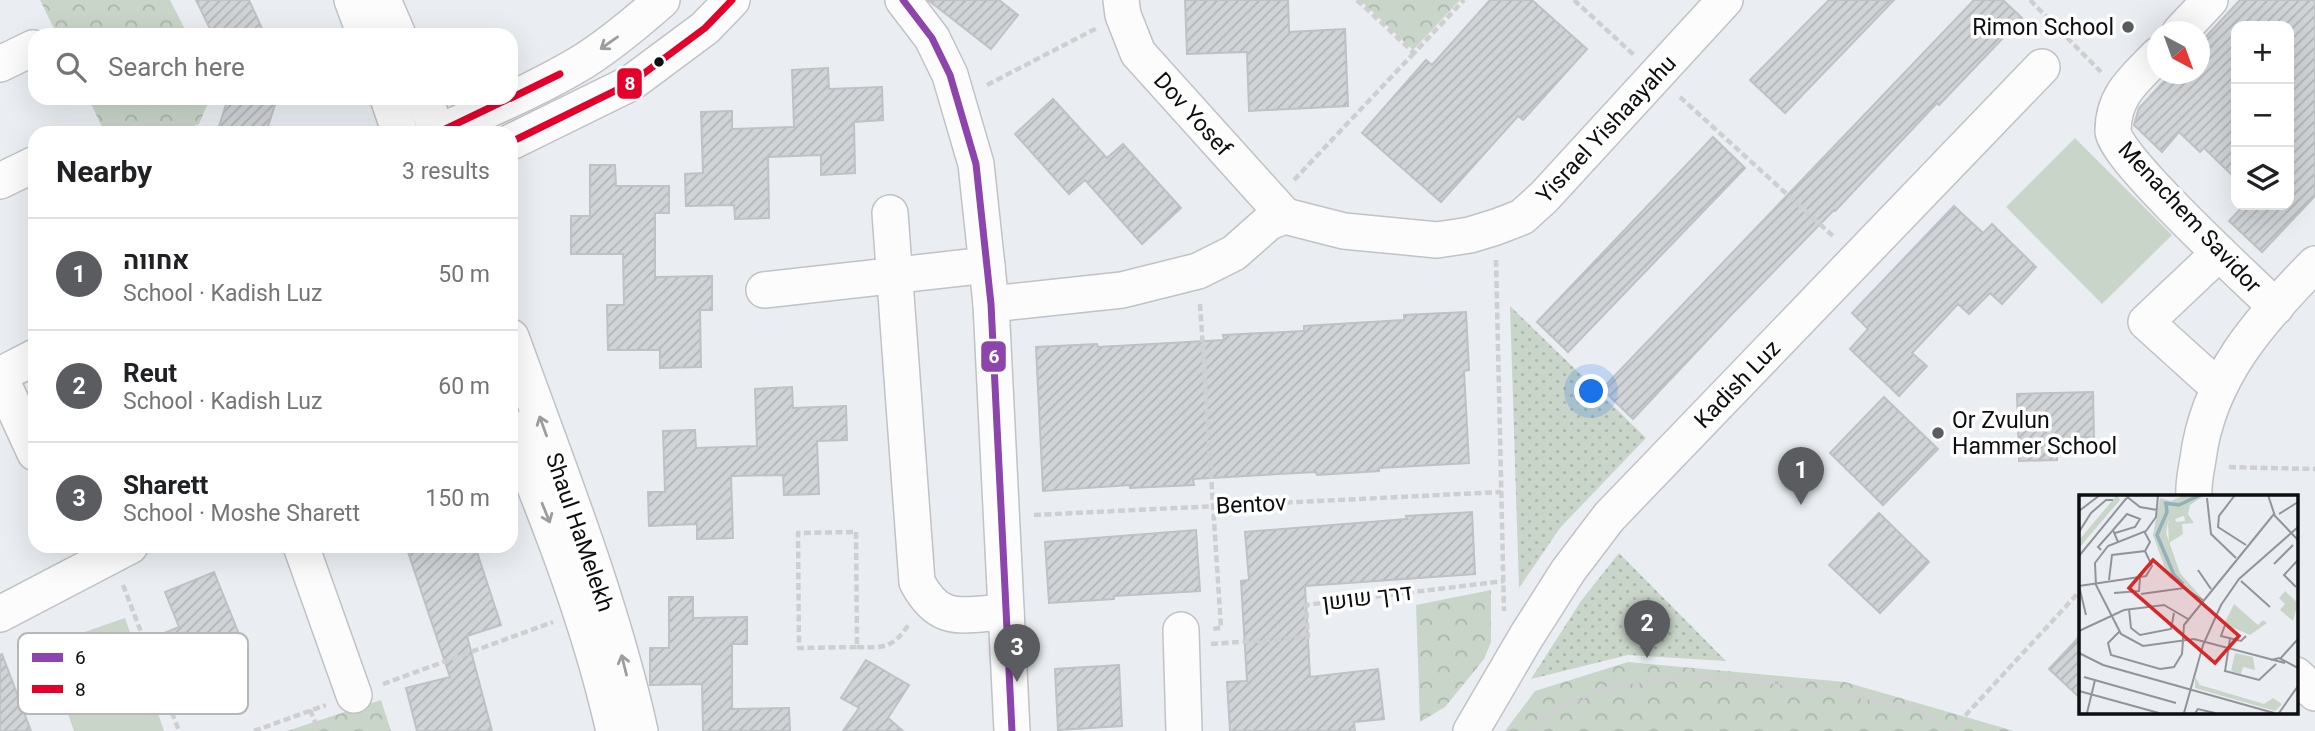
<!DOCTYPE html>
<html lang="en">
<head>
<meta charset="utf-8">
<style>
	body { margin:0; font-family:Roboto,Heebo,sans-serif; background:#f2f2f2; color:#202124 }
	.controls { position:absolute; right:21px; top:21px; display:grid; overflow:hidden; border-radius:14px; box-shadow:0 7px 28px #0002 }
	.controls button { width:63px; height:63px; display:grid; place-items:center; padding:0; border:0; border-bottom:2px solid #e0e0e0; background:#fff; color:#202124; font:35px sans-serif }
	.compass { position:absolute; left:2147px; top:21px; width:63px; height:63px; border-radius:50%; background:#fff; box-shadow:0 7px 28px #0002; rotate:139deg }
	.you { position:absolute; left:1592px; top:392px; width:24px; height:24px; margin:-18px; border:5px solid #fff; border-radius:50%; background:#1a73e8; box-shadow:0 0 0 10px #1a73e833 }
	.badge { display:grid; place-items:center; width:46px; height:46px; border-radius:50%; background:#5a5c5f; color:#fff; font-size:23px; font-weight:700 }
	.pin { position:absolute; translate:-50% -58px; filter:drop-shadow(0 2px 4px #0008) }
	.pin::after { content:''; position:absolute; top:37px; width:24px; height:21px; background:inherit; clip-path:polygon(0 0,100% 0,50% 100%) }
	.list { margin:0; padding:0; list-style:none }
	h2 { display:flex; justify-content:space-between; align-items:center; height:91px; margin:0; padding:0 28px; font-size:30px }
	h2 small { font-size:23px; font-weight:400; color:#757577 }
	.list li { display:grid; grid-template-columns:46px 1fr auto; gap:21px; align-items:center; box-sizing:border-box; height:112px; padding:0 28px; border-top:2px solid #e0e0e0 }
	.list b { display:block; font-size:26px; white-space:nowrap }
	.list p { margin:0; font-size:23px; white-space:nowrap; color:#757577 }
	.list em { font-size:23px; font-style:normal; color:#757577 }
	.icon { flex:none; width:38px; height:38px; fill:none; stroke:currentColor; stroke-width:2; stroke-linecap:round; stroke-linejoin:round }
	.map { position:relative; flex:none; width:2315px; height:731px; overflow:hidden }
	.search { position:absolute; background:#fff; box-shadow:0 7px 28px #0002; left:28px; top:28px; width:490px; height:77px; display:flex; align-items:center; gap:18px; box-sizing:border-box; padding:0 24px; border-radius:21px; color:#757577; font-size:26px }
	.panel { position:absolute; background:#fff; box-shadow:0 7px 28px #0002; left:28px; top:126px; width:490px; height:427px; border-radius:21px }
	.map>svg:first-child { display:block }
</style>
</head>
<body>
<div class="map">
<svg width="2315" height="731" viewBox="0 0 2315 731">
	<defs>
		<pattern id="grass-dots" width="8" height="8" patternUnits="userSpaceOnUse" patternTransform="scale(1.75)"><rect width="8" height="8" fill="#c9d5c9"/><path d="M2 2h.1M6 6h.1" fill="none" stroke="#abb6ac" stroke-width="1.8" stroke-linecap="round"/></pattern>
		<pattern id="park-crowns" width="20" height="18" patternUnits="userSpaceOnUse" patternTransform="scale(1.75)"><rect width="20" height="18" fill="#c9d5c9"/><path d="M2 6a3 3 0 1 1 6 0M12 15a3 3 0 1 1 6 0" fill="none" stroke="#abb6ac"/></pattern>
		<pattern id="building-hatch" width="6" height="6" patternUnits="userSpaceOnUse" patternTransform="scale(1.75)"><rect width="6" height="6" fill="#d1d4d7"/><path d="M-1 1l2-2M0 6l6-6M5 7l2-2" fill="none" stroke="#b2b5b8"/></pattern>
	</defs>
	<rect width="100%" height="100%" fill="#eaeef2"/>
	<g fill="url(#grass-dots)">
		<polygon points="1510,306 1646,438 1560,528 1519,588"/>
		<polygon points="1619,553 1726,661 1628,655 1531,679 1581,601"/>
	</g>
	<g fill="url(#park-crowns)">
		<polygon points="40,0 170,0 188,35 57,35"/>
		<polygon points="1360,0 1460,0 1413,50"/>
		<polygon points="88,98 210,98 199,124 177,133 105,133"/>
		<polygon points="1491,590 1491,642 1484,659 1445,707 1420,722 1416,605"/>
		<polygon points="1628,662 1845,682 2014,731 1505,731 1535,691"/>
		<polygon points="381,700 391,731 287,731"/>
	</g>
	<g fill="#c9d5c9">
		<polygon points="2075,138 2172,235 2102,304 2006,207"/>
		<polygon points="125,618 164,731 74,731 44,646"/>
	</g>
	<g fill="url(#building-hatch)" stroke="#bfc1c4" stroke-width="2">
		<polygon points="196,0 249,0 265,35 213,35"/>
		<polygon points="928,0 999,0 1018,15 991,49"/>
		<polygon points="1185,0 1288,0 1289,32 1345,29 1348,106 1249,111 1247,52 1187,54"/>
		<polygon points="1490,0 1532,0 1587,49 1523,120 1518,116 1441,202 1362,133 1426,60 1432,65"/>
		<polygon points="1829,0 1894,0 1785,113 1750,80"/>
		<polygon points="1974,0 2003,0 2022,18 1939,105 1937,103 1835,211 1834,210 1732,314 1633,419 1602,389"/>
		<polygon points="2240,0 2315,0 2315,196 2262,252 2229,221 2244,205 2289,205 2289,26 2236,26 2236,179 2204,148 2200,152 2179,132 2162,152 2134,125 2139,108 2171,74 2200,74 2200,43"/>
		<polygon points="828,68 829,89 882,87 883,120 854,122 855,173 821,175 821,155 768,157 769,218 735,219 734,205 686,206 685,174 703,173 701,112 732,111 732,129 794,127 792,70"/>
		<polygon points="228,98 277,98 266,133 217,133"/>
		<polygon points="1053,99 1107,158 1123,144 1181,208 1142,244 1085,180 1069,194 1015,134"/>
		<polygon points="1713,137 1745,168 1568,352 1537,322"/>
		<polygon points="590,165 615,165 616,186 669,186 669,213 655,213 655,277 712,276 712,310 700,310 701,367 660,368 660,350 608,350 607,305 624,305 623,254 571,254 571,216 590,216"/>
		<polygon points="1954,206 1983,233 1992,224 2036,267 2002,304 1990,293 1969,314 1958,304 1912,353 1927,366 1899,396 1850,349 1868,329 1852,313"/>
		<polygon points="1466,312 1469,370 1464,371 1469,463 1379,468 1379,471 1317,475 1316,472 1193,479 1194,485 1130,488 1130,485 1043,491 1036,347 1097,344 1098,347 1224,340 1223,335 1304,331 1304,326 1404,320 1404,315"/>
		<polygon points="792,387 793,408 846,406 847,440 817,441 819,494 784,495 783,475 731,476 733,538 697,539 697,524 649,526 648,492 665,492 663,431 695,430 696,448 757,446 755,389"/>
		<polygon points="2093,392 2094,437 2057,438 2057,460 2019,461 2017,394"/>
		<polygon points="1884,397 1938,449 1883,505 1830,453"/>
		<polygon points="1472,512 1475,574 1305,586 1310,677 1378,669 1384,719 1354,722 1355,731 1230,731 1227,682 1247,681 1241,581 1249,580 1245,532 1407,519 1406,516"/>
		<polygon points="1879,513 1929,562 1880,613 1829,565"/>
		<polygon points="1196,530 1200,591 1114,596 1114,599 1049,603 1045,542"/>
		<polygon points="406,546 475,546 501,625 467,636 492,731 417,731 406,688 450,677"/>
		<polygon points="214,572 239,634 214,645 230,686 185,705 157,636 179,627 165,592"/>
		<polygon points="669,597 693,597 693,618 747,617 747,644 732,644 732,709 789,708 790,731 703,731 702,684 650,685 650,648 669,648"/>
		<polygon points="2081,635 2081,699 2049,669"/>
		<polygon points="2,654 31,731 0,731 0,655"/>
		<polygon points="866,660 909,685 888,718 903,731 843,731 859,708 841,698"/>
		<polygon points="1119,665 1122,726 1058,730 1055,669"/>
	</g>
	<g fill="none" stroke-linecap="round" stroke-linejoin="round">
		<g stroke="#c0c2c5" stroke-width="38">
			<g id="minor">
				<polyline points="352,0 365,35"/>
				<polyline points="383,0 398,35"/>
				<polyline points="903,0 932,38 950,75 976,164 991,304 1012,731"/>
				<polyline points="1121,0 1123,15 1138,53 1285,216"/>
				<polyline points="2180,32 2210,0"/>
				<path d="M2158,55c-23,24 -45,40 -45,76 0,25 138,152 163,176"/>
				<polyline points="0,64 33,48"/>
				<polyline points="388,98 400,133"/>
				<polyline points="424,98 438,133"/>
				<path d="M437,133c50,-23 101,-44 147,-72 28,-18 53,-39 78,-61"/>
				<polyline points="511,142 631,83 705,28 732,0"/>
				<polyline points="0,181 35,164"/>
				<path d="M890,213l27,369c23,44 46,32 89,30"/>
				<polyline points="2219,253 2146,322 2219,388"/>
				<polyline points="764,290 987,265"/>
				<polyline points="991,304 1122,290 1198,271 1234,253 1269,222 1285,216 1344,231 1437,240 1470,235 1496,227 1522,217 1544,197 1725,0"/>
				<path d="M511,337c47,130 99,259 129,394"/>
				<polyline points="0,375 35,357"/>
				<polyline points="0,377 35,453"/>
				<path d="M511,427c41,101 79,198 103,304"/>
				<path d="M2194,496c-1,-12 2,-25 4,-37 10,-81 62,-139 117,-195"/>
				<polyline points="301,546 354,695"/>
				<polyline points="0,614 130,546"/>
				<polyline points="1181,630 1184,731"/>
				<polyline points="2296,675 2315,693"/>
				<polyline points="1471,731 1526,637 1568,571 1609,517 2042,67"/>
			</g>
		</g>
		<g stroke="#cfcfd1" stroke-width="4.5" stroke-dasharray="7 3.5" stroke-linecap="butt">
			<polyline points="1357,0 1414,53 1464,0"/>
			<polyline points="1574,0 1634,55"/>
			<polyline points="2030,0 2101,72"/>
			<polyline points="987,85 1097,28"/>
			<polyline points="1680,97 1834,237"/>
			<polyline points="1294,180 1414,53"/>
			<polyline points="1496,260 1504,611"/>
			<polyline points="1200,304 1221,628 1212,629"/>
			<polyline points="2229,467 2315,469"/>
			<polyline points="1034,515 1501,492"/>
			<polygon points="856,532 857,647 799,648 798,533"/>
			<polyline points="123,585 179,731"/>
			<polyline points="1211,644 1308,637 1306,605 1504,581"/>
			<path d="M857,647c28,1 36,1 52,-23"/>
			<polyline points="383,684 553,622"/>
			<polyline points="310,710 319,731"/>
			<polyline points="254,731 326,705"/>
			<polyline points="1530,731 1545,715 1598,690 1682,676 1777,682 1915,709 1952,730"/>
			<polyline points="1951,731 2080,591"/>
		</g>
		<use href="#minor" stroke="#fcfcfd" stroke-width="35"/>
		<g stroke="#fff" stroke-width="12">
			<polyline id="bus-1" points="903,0 932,38 950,75 976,164 991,304 1012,731"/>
		</g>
		<g stroke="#fff" stroke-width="12">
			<g id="bus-2">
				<polyline points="511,98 560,74"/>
				<polyline points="437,133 510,98"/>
				<polyline points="511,142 631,83 705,28 732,0"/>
			</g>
		</g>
		<use href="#bus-1" stroke="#8e44ad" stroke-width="7"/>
		<use href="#bus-2" stroke="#e4002b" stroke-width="7"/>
	</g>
	<defs><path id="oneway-shaft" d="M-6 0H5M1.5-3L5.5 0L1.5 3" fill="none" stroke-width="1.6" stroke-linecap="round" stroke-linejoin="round" transform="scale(1.75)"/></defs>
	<g stroke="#9c9d9e">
		<use href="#oneway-shaft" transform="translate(609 43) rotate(145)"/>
		<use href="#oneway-shaft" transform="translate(543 426) rotate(-110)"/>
		<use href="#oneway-shaft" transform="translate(546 513) rotate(68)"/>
		<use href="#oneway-shaft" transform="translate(624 665) rotate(-104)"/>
	</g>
	<g fill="#5a5c5f" stroke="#fff" stroke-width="2.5">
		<circle cx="2128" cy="27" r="7"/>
		<circle cx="1938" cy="433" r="7"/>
	</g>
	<circle fill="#0c0e10" stroke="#fff" stroke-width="2.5" cx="659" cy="62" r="6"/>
	<g text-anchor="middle" stroke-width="7" stroke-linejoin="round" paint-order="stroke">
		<g font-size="23" fill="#0c0e10" stroke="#fff" text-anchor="end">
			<text x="2114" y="35">Rimon School</text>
			<text x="1952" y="428" text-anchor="start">Or Zvulun<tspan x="1952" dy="26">Hammer School</tspan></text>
		</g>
		<g font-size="23" fill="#0c0e10" stroke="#fff">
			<text transform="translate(1193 114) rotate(48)" y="8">Dov Yosef</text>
			<text transform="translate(1606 129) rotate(-47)" y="8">Yisrael Yishaayahu</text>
			<text transform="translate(2190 217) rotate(47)" y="8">Menachem Savidor</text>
			<text transform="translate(1737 384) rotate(-46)" y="8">Kadish Luz</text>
			<text transform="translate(1251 504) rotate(-3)" y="8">Bentov</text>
			<text transform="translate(580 532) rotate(71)" y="8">Shaul HaMelekh</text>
			<text transform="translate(1367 597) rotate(-7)" y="8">דרך שושן</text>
		</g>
	</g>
	<g transform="translate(2079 495)">
		<rect width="219" height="219" fill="#eaeef2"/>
		<path d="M109,19l6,9 -12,1 1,10 -14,9 -1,-20 7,-6 1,5 9,-1 -1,-5h-8z" fill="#c9d5c9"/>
		<path d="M38,0l3,5 -41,48v-8zM105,0h21l-15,10 -2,9 -20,8 -2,11 14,40 22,25 -34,-21 -15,-42 7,-37 11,3zM206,96l13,12 -5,18 -13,-11 5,-6 -6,-6zM155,109l24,21 5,-5 4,3 -17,12 -26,-11zM156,158l18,4 2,13 -12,-3 -2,7 -10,-3zM116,182l5,8 64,19 9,-6 9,6 -7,7 -80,-23z" fill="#c9d5c9"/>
		<path fill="none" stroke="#93b0bb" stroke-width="3.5" d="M85,8l15,2 21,-10M87,9l1,8 -10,23 17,40 9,9"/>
		<path fill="none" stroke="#919498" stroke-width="2" d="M79,0l-2,22 -10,14 -38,15 -13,17 1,22 25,49 22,12 51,-7 91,24M156,0l-16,21 -1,11 28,18M189,0l7,21 23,24M47,1l14,11 17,3M128,3l4,36 25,24M0,16l21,-16M200,19l19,-12M34,35l14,-16 13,5 -5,8 -20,6M0,37l12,-19 15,-13h7M22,55l-3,-3 15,-17 5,12M0,61l50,-61M195,69l19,-19M119,75l13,19M30,85l3,-25 33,-4 5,-9 -6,-11M162,86l29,26M0,91l67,-10 6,-10 -7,-15M0,91l7,29M217,92l-12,-12 14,-15M35,98l25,-2 1,-13M62,99l43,-6 19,12M50,114l2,19 9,7 31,-6 3,-16M146,130l-4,11 20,5 5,-5M0,136l45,-21 40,-5 24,14M41,136l-12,12 3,12 49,14 14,-2 8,-13 2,-29 90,-111M151,144l-5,32 34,9 17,-16M0,158l24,12 171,48M201,164l18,-20M192,165l8,-2 19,10M5,182l92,26M0,196l80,22M8,218l8,-33M105,218l19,-68 18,-40 18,-26 59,-52M116,218l3,-4 17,4M200,218l19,-27"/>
		<path fill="#d62828" fill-opacity="0.15" stroke="#d62828" stroke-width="3.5" d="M74,65l86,76 -24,27 -86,-75z"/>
		<rect width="219" height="219" fill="none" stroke="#0c0e10" stroke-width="3.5"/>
	</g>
	<rect x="18" y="633" width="230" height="81" rx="10" fill="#fff" stroke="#b6b7b7" stroke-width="2"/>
	<rect x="32" y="653" width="31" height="9" fill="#8e44ad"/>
	<rect x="32" y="685" width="31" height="8" fill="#e4002b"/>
	<g font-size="19" fill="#0c0e10">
		<text x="75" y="664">6</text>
		<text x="75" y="696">8</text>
	</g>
	<g stroke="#fff" stroke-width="2.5">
		<rect x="616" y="67" width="27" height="33" rx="7" fill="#e4002b"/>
		<rect x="980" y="340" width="27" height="33" rx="7" fill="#8e44ad"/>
	</g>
	<g font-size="19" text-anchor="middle" font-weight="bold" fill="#fff">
		<text x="630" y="90">8</text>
		<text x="994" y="363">6</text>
	</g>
</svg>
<div class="controls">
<button>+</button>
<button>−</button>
<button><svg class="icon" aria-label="layers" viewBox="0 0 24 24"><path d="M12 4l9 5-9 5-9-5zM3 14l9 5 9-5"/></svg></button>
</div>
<svg class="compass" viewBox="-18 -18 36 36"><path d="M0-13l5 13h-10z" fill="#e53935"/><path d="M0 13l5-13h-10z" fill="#757577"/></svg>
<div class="you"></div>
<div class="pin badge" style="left:1801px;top:505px">1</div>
<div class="pin badge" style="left:1647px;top:658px">2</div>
<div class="pin badge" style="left:1017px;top:682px">3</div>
<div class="search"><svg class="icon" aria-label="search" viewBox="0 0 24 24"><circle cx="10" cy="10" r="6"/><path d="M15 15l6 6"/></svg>Search here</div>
<section class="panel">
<h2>Nearby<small>3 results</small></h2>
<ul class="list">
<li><span class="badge">1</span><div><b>אחווה</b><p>School · Kadish Luz</p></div><em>50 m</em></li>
<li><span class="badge">2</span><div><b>Reut</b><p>School · Kadish Luz</p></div><em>60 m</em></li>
<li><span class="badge">3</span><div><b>Sharett</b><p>School · Moshe Sharett</p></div><em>150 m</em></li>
</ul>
</section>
</div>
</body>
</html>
